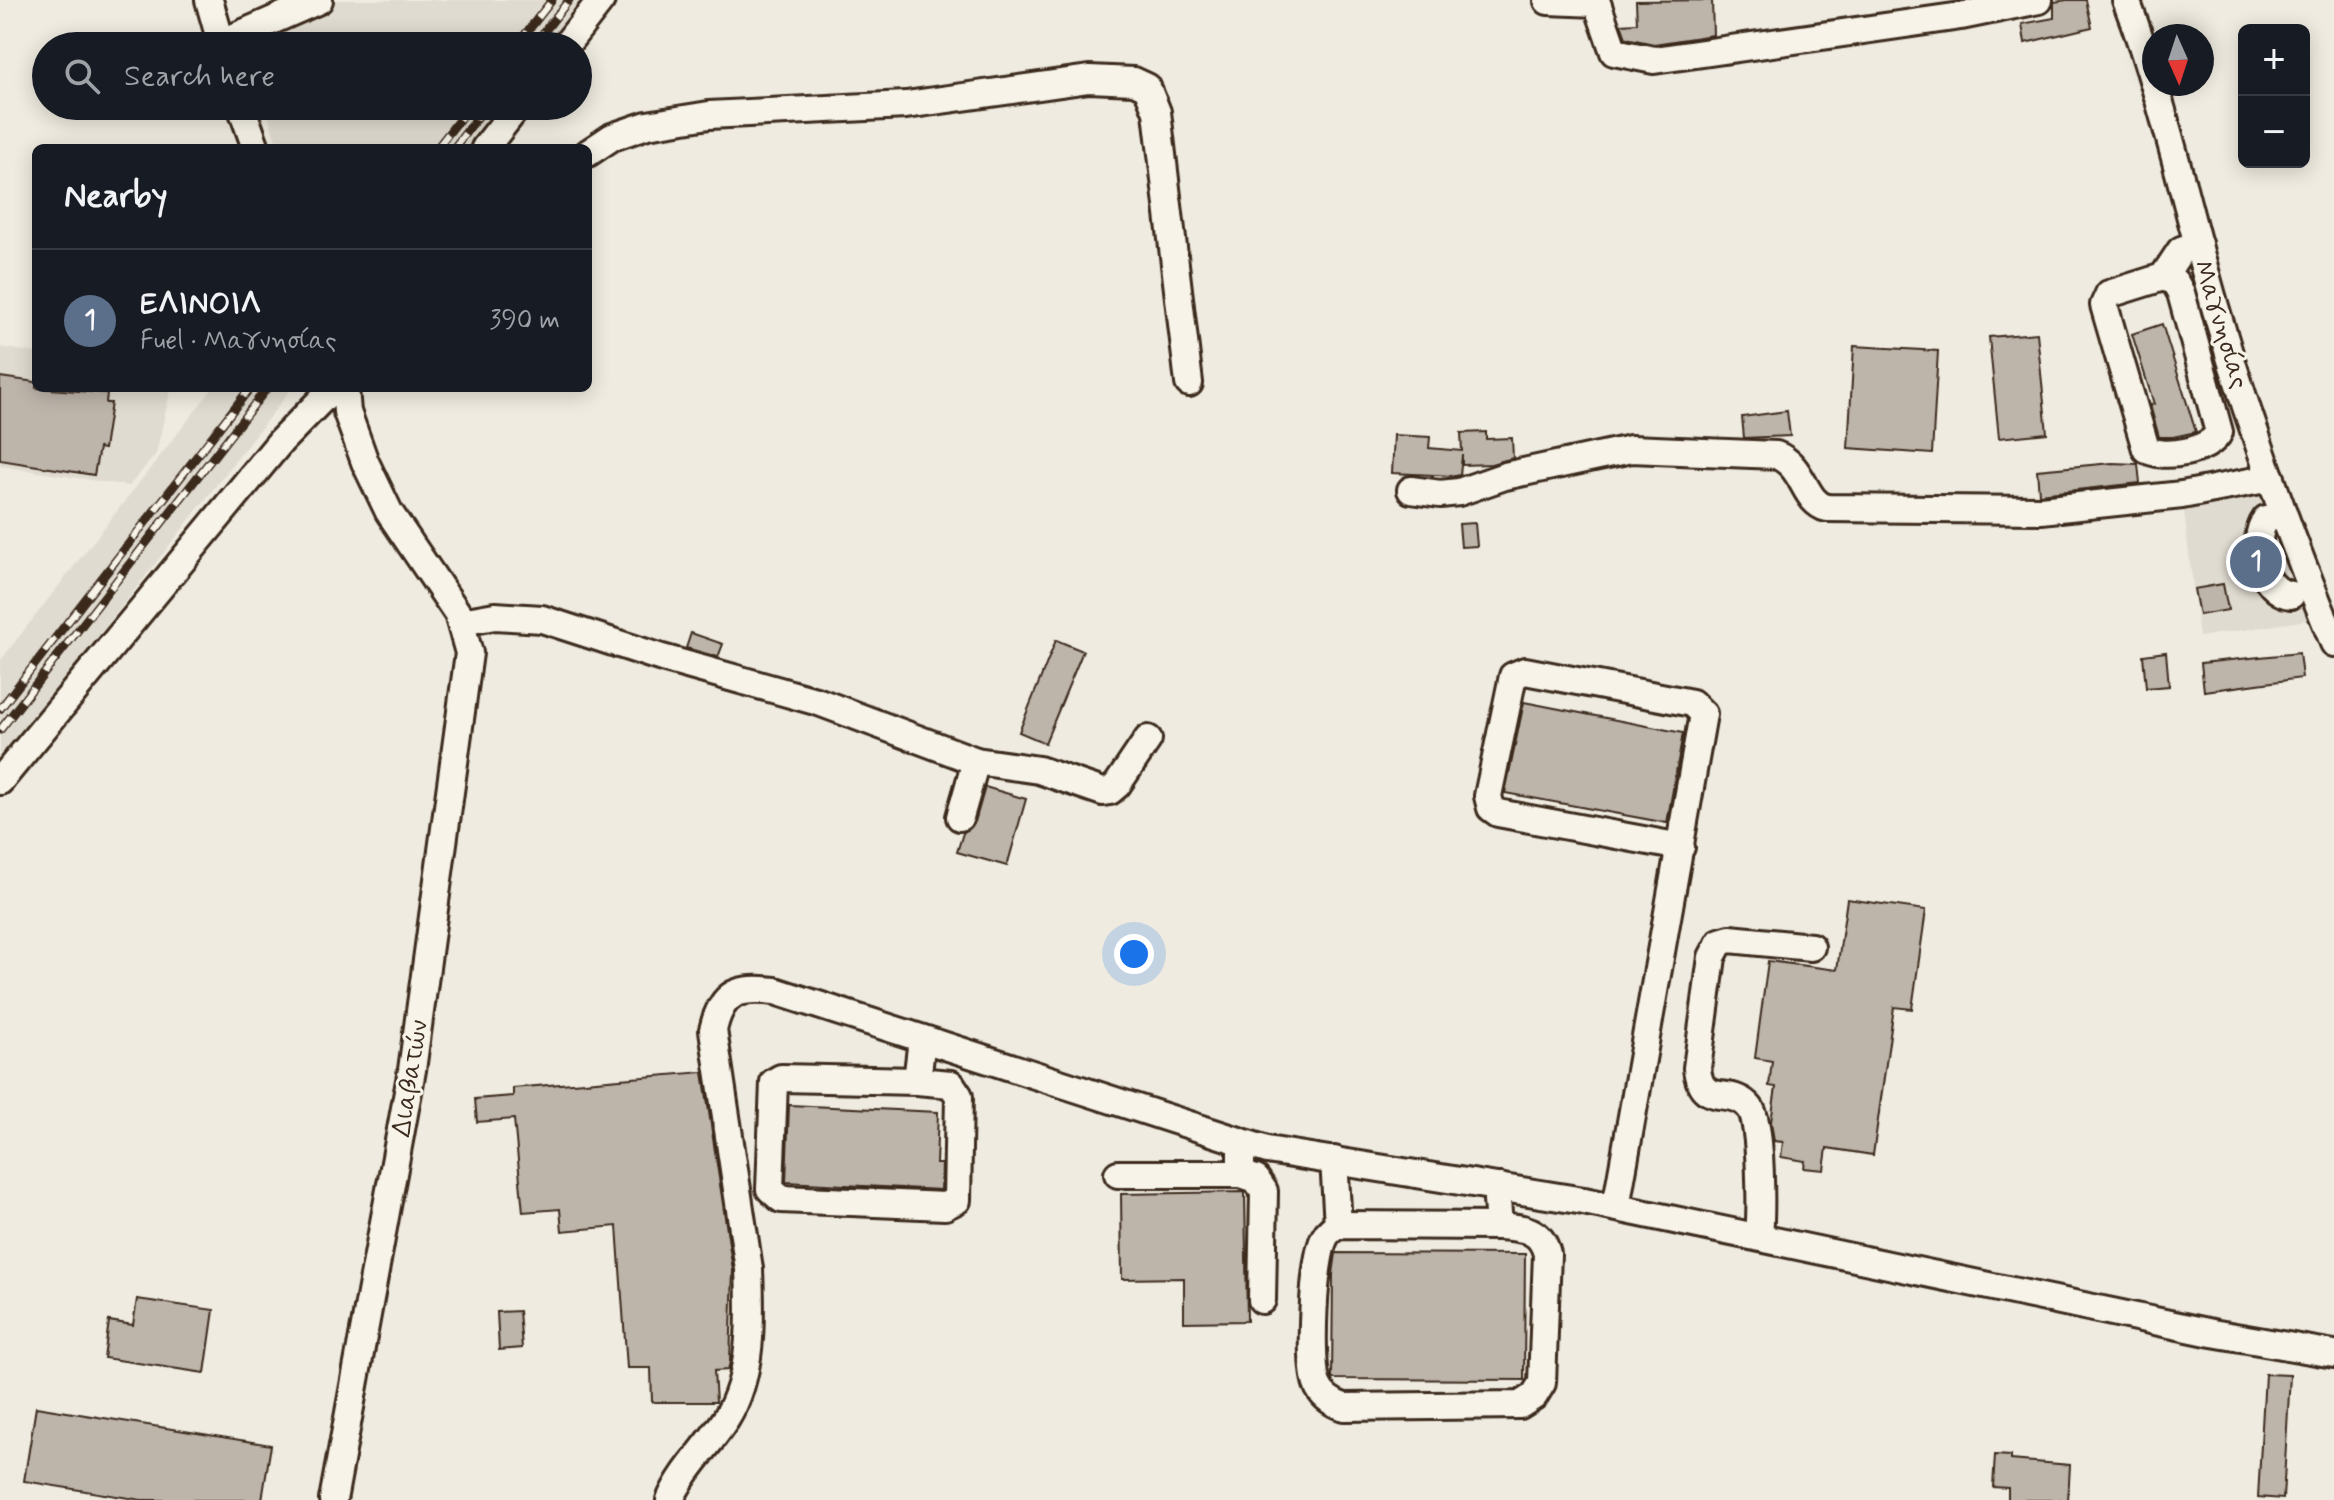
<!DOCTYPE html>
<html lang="en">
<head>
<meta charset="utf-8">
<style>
	body { margin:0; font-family:Mynerve,sans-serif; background:#20242c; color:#f1f3f6 }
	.controls { position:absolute; right:24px; top:24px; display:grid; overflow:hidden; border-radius:12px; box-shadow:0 4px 20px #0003 }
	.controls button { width:72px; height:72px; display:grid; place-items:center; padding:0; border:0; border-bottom:2px solid #363941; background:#171b24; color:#f1f3f6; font:40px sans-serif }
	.compass { position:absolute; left:2142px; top:24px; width:72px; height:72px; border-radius:50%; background:#171b24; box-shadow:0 4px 20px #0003; rotate:177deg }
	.you { position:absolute; left:1134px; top:954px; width:28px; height:28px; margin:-20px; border:6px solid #fff; border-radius:50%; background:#1a73e8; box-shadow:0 0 0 12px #1a73e833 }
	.badge { display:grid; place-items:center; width:52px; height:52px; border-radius:50%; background:#b45309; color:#fff; font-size:26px; font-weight:700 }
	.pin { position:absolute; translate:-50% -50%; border:4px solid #fff; box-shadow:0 2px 8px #0006 }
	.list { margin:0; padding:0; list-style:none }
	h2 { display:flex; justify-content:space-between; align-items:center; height:104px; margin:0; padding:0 32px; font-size:34px }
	h2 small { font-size:26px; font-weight:400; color:#9ea1a6 }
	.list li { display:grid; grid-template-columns:52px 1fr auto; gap:24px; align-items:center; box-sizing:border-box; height:144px; padding:0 32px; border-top:2px solid #363941 }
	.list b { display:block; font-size:30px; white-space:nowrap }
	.list p { margin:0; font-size:26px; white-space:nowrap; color:#9ea1a6 }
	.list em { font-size:26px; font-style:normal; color:#9ea1a6 }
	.icon { flex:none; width:44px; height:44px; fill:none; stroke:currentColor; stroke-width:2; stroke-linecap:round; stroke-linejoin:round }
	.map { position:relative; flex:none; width:2334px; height:1500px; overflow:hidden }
	.search { position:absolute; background:#171b24; box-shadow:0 4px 20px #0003; left:32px; top:32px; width:560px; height:88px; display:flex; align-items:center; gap:20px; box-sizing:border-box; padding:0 28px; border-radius:44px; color:#9ea1a6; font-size:30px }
	.panel { position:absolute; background:#171b24; box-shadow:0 4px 20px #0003; left:32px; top:144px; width:560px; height:248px; border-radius:12px }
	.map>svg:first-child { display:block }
</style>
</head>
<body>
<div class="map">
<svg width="2334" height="1500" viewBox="0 0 2334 1500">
	<rect width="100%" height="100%" fill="#efebe0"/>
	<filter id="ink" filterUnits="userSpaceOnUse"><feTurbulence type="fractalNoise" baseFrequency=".0125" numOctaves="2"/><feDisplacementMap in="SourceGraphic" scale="16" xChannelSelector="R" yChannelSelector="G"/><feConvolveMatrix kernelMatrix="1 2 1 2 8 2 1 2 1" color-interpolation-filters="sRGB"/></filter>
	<g filter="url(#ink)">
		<g fill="#e0dbd0">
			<polygon points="289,0 594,0 558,46 253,46 256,16"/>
			<polygon points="265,106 512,106 479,148 278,148"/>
			<polygon points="0,347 36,353 36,388 171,388 156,454 129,486 0,466"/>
			<polygon points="213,388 292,388 0,763 0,661"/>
			<polygon points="2270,486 2319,618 2199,637 2183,504"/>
		</g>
		<g fill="#bdb5aa" stroke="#3b2a1e" stroke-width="2">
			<polygon points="1712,0 1713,35 1654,44 1626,38 1621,24 1637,23 1636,1"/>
			<polygon points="2067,0 2086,0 2092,27 2025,43 2022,24 2054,18 2054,2"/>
			<polygon points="2162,324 2196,432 2173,437 2159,437 2150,405 2154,404 2132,334"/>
			<polygon points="2037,333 2047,433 1999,438 1989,337"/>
			<polygon points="1854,346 1938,351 1932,454 1848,448"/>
			<polygon points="0,377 36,382 36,388 107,393 106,403 111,403 104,449 99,448 94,475 0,460"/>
			<polygon points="1787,411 1790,436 1744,438 1742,417"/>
			<polygon points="1486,432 1486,439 1512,438 1513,458 1491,464 1462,465 1462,455 1460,475 1455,476 1392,473 1394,435 1430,437 1429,448 1462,451 1461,433"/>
			<polygon points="2112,463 2138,464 2140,483 2039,494 2037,470"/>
			<polygon points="1475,523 1477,546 1461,547 1459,524"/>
			<polygon points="2223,584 2228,610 2199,615 2194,589"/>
			<polygon points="691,633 723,644 718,657 686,648"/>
			<polygon points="1056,640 1083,651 1045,743 1019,732"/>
			<polygon points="2166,652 2169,686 2146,688 2143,655"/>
			<polygon points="2299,653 2302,678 2204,691 2201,663"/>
			<polygon points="1524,702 1683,733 1667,823 1505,793"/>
			<polygon points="985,787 1026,799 1007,866 957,852 963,833 975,822"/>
			<polygon points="1847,899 1926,910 1912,1009 1894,1007 1873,1155 1827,1148 1824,1170 1804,1168 1805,1161 1781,1157 1783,1142 1774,1141 1771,1122 1776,1087 1769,1086 1772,1061 1755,1058 1768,961 1837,970"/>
			<polygon points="703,1072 733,1270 730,1362 728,1370 714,1371 716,1402 652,1402 651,1368 627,1368 617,1226 562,1231 560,1209 523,1212 514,1119 477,1122 475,1099 513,1096 513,1088"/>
			<polygon points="789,1105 938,1112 936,1164 942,1164 941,1190 786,1182"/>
			<polygon points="1245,1192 1247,1321 1184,1322 1184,1278 1122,1279 1121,1194"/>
			<polygon points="1336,1253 1525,1254 1524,1380 1332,1379 1333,1274"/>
			<polygon points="137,1299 214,1310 205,1373 104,1358 109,1321 133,1325"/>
			<polygon points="519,1311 522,1348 499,1350 497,1312"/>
			<polygon points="2265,1374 2290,1375 2283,1499 2258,1497"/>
			<polygon points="36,1407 271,1445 262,1500 141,1500 24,1481"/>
			<polygon points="1995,1455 2011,1456 2011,1460 2070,1465 2068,1500 2008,1500 2008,1488 1993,1487"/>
		</g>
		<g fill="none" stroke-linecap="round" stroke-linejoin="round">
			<g stroke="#3b2a1e" stroke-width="32">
				<g id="minor">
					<polyline points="209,0 222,46"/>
					<path d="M2126,0c38,100 60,207 90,310 33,113 73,224 118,333"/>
					<polyline points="1548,1 1597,3 1614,52 1654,60 1961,16 2039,0"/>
					<polyline points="221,43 319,0"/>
					<polyline points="565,46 601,0"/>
					<polyline points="241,106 256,148"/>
					<polyline points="485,148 518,106"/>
					<polyline points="588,153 612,137 647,125 709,115 906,105 1089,79 1134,81 1147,87 1157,112 1189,383"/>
					<path d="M2163,277l-54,17 -5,11 42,144c17,11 65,2 73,-17l-38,-139 -6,-11 -12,-5 18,-27 17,-6"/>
					<path d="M1411,490l29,4 19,-2 46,-16 126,-27 145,6c29,11 27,47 51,53l214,2 141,-15 89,-17"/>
					<path d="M2266,519c-16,22 -5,73 25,76"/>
					<polyline points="461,622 495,616 542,619 662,658 819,702 976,761 1039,770 1103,792 1110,791 1117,785 1148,739"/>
					<polyline points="0,781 281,441 333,388"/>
					<polyline points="960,817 976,761"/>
					<polyline points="917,1081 781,1078 774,1082 770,1189 781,1199 945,1206 957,1200 959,1096 951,1084 917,1081 922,1039"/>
					<polyline points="1241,1142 1241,1174 1256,1179 1264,1191 1262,1300"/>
					<polyline points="1334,1160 1338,1225"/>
					<polyline points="1118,1174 1241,1174"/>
					<polyline points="1616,1207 1703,714 1692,703 1525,671 1513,676 1488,796 1491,808 1498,813 1681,847"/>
					<path d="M1499,1226l-161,-1c-5,3 -10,6 -13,12 -12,21 -16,125 -8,147 5,13 15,19 27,23l176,-2 14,-9 8,-13 5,-129c-6,-26 -25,-26 -48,-28l-2,-26 3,-13"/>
					<path d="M1759,1236c2,-21 3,-114 -9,-128 -19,-24 -49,2 -53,-40l15,-111 8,-15 10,-3 81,8"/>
					<polyline points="333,1500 412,1070 469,653 458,614 389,512 365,462 347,412 345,388"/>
					<path d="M670,1500c13,-30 38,-53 56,-81 27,-43 25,-102 23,-150l-36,-239c9,-39 25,-43 62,-39l492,159 317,51 628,132 122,21"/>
				</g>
			</g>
			<use href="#minor" stroke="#f7f3e8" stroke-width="26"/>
			<g stroke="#3b2a1e" stroke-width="9">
				<g id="rail">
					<polyline points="516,46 552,0"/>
					<polyline points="533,46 569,0"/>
					<polyline points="437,148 470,106"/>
					<polyline points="454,148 486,106"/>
					<polyline points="0,709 250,388"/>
					<polyline points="0,730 267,388"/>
				</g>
			</g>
			<use href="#rail" stroke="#f7f3e8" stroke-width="6" stroke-dasharray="18" stroke-linecap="butt"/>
		</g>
	</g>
	<g text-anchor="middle" stroke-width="6" stroke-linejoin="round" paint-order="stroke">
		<g font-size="26" fill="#3b2a1e" stroke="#f7f3e8">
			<text transform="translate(2222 324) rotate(73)" y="9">Μαγνησίας</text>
			<text transform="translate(409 1078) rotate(-81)" y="9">Διαβατών</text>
		</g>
	</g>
</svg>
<div class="controls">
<button>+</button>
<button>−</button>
</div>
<svg class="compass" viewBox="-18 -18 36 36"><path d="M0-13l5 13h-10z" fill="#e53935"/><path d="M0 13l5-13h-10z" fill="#9ea1a6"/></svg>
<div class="you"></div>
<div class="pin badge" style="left:2256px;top:562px;background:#5c6f8a">1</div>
<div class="search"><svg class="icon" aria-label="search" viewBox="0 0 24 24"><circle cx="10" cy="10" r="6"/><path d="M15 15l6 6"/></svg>Search here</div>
<section class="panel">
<h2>Nearby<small></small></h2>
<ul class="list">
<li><span class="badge" style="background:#5c6f8a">1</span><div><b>ΕΛΙΝΟΙΛ</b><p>Fuel · Μαγνησίας</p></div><em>390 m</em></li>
</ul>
</section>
</div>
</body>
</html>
